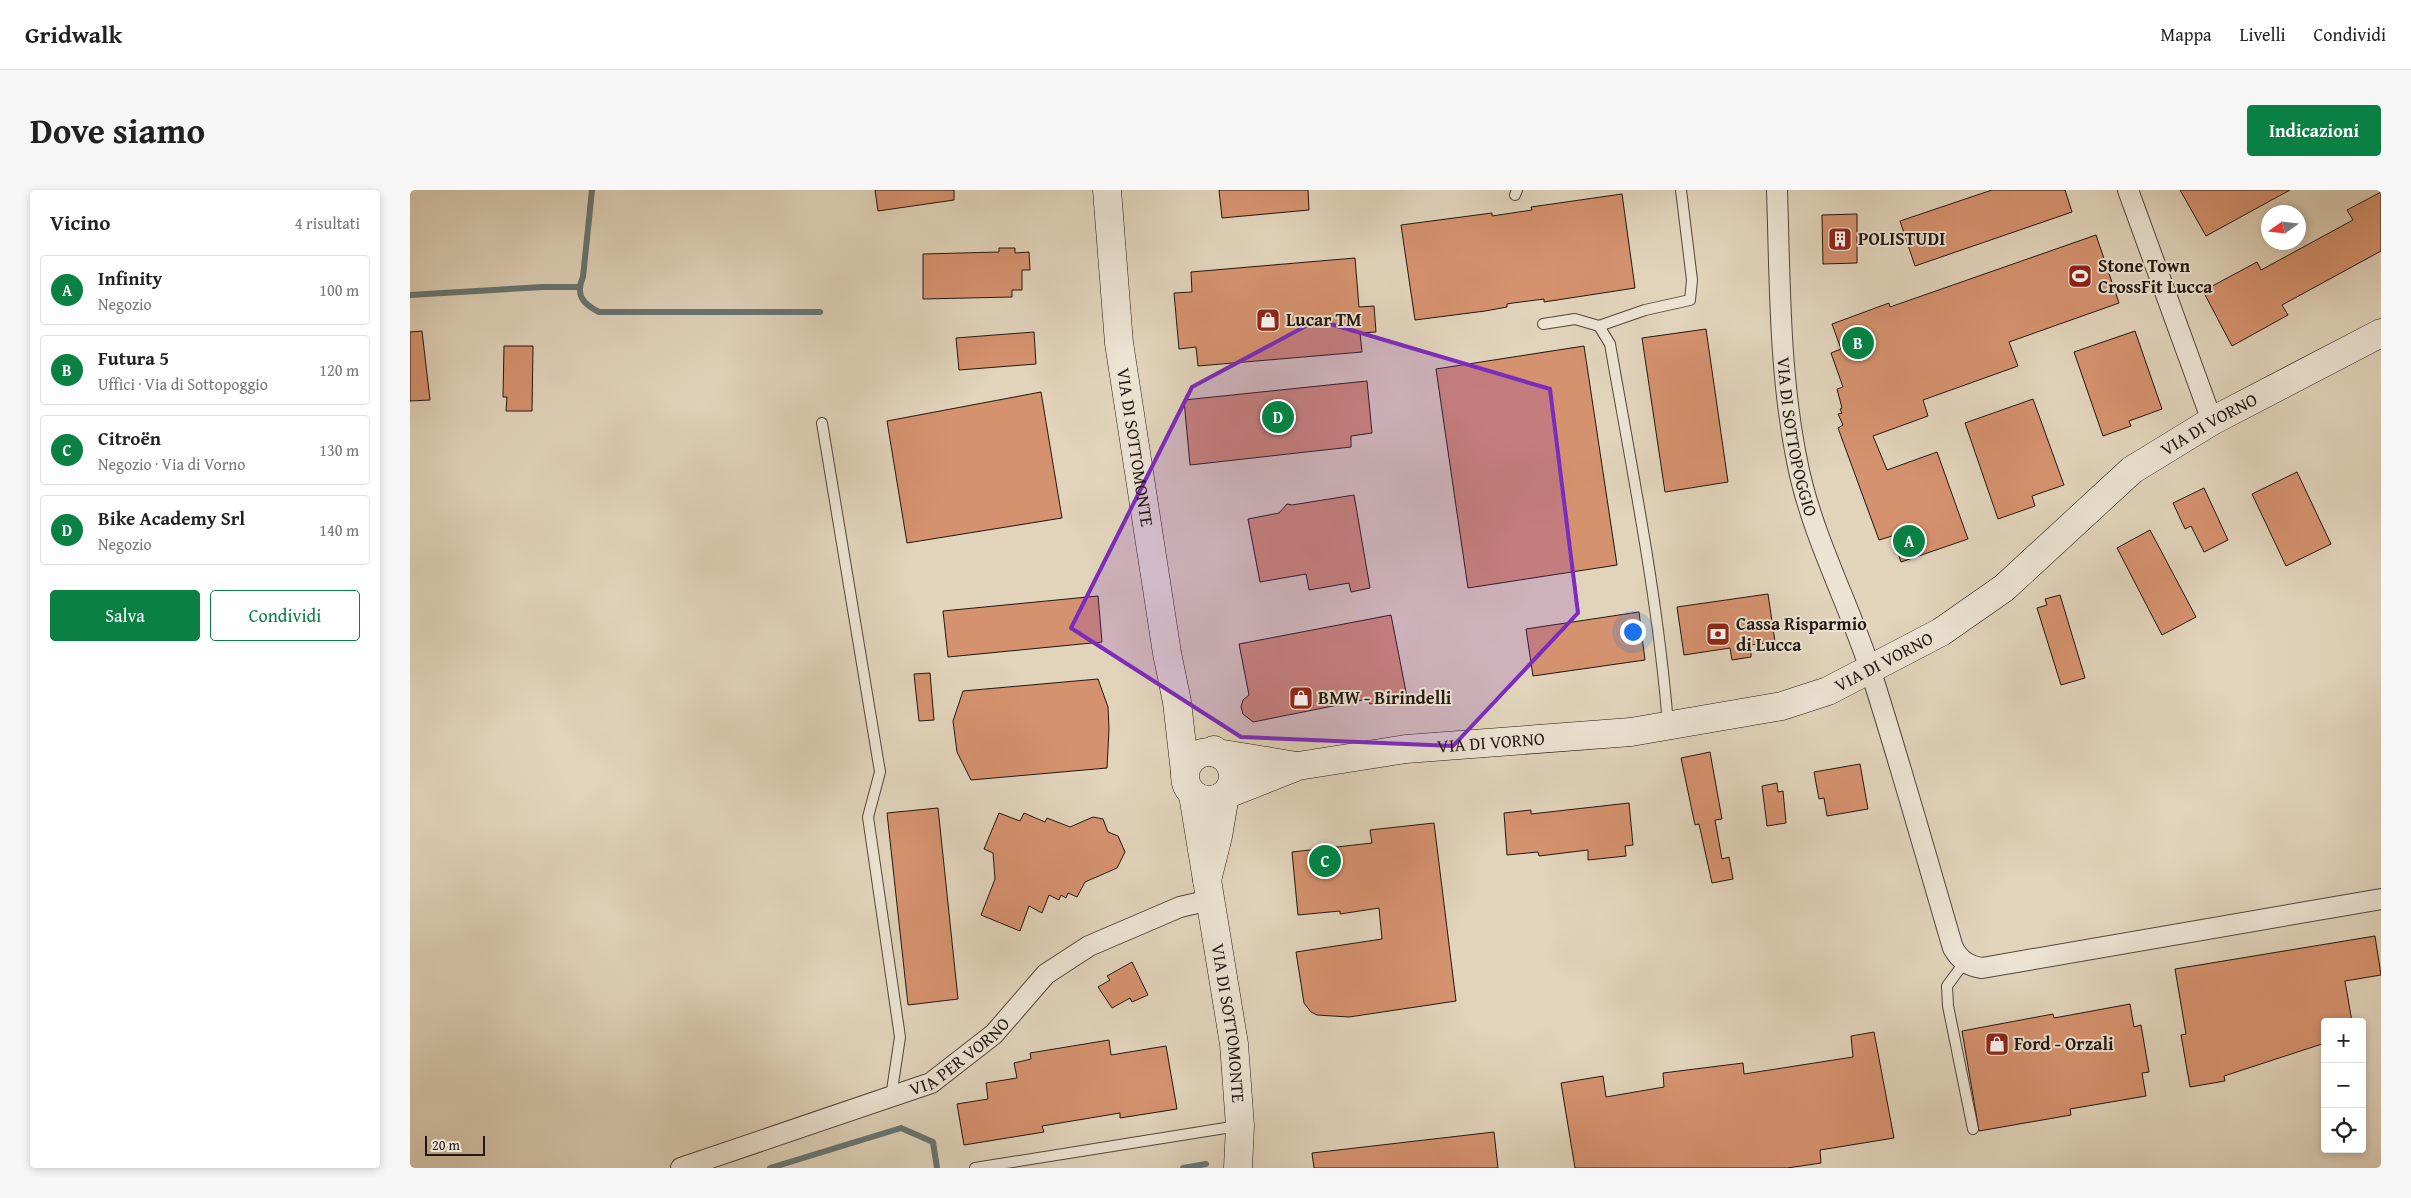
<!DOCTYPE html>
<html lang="it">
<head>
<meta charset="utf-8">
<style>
	body { margin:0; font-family:"Gentium Book Plus",serif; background:#f6f6f6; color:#222 }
	.controls { position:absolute; right:15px; bottom:15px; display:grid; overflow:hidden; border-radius:5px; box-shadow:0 2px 8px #0003 }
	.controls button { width:45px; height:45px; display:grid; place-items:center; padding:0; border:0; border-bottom:1px solid #e0e0e0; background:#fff; color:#222; font:25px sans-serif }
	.compass { position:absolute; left:1851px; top:15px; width:45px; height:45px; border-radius:50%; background:#fff; box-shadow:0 2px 8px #0003; rotate:256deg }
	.scale { position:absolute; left:15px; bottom:12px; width:60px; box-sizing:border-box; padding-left:5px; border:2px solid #221712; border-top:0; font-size:14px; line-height:18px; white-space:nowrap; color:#221712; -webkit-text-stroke:4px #ece3d3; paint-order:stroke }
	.you { position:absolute; left:1222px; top:441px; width:18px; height:18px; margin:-12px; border:4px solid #fff; border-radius:50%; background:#1a73e8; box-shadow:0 0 0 8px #1a73e833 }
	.badge { display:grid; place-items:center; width:32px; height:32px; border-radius:50%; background:#0b8043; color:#fff; font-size:16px; font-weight:700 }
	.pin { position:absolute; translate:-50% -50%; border:2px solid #fff; box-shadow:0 1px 5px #0006 }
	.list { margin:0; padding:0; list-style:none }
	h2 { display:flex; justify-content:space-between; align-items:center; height:65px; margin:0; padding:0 20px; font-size:21px }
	h2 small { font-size:16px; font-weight:400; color:#767676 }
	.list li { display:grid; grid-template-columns:32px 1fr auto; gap:15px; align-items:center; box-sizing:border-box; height:70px; margin:0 10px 10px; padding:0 10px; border:1px solid #e0e0e0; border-radius:5px }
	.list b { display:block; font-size:19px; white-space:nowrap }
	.list p { margin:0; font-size:16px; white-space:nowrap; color:#767676 }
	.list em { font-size:16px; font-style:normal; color:#767676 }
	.actions { display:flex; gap:10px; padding:15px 20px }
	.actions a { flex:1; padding:11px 0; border:1px solid #0b8043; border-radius:5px; text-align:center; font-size:18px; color:#0b8043 }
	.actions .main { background:#0b8043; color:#fff }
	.icon { flex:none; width:28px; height:28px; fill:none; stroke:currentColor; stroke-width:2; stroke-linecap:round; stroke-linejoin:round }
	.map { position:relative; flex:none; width:1971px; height:978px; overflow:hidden; border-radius:5px }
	header { display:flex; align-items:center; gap:30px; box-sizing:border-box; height:70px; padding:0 25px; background:#fff; border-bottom:1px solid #e0e0e0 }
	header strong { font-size:24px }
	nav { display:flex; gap:28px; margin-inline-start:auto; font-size:18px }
	.intro { display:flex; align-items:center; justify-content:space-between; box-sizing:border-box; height:120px; padding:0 30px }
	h1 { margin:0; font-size:35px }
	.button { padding:12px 22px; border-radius:5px; background:#0b8043; color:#fff; font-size:18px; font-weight:700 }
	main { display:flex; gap:30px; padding:0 30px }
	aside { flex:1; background:#fff; border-radius:5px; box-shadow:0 2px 8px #0003 }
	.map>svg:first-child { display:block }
</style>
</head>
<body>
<header>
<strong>Gridwalk</strong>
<nav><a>Mappa</a><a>Livelli</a><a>Condividi</a></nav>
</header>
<div class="intro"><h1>Dove siamo</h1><a class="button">Indicazioni</a></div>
<main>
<aside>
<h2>Vicino<small>4 risultati</small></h2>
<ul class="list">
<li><span class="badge">A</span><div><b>Infinity</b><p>Negozio</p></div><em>100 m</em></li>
<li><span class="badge">B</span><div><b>Futura 5</b><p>Uffici · Via di Sottopoggio</p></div><em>120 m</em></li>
<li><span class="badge">C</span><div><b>Citroën</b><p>Negozio · Via di Vorno</p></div><em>130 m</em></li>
<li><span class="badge">D</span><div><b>Bike Academy Srl</b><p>Negozio</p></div><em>140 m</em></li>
</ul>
<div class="actions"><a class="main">Salva</a><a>Condividi</a></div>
</aside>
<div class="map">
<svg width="1971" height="978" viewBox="0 0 1971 978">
	<rect width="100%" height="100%" fill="#e1d4bb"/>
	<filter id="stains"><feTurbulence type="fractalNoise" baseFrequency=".004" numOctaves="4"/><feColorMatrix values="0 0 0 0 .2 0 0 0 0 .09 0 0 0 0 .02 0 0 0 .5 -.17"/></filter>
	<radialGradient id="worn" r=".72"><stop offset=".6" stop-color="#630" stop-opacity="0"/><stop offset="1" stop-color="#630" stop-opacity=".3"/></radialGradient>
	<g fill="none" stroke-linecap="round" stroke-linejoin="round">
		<g stroke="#677775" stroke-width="6">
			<path d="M182,0l-9,87c-8,18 0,27 16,35h221"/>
			<polyline points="0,105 133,97 168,97"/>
			<polyline points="360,978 491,938 523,952 527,978"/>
			<polyline points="773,978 796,974"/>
		</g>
	</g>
	<g fill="#d5926e" stroke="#221712">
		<polygon points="465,0 544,0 544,10 468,21"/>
		<polygon points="809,0 898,0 899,20 812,28"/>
		<polygon points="1582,0 1655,0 1662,22 1505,76 1490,31"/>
		<polygon points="1770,0 1880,0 1796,46"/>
		<polygon points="1971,2 1971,61 1872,115 1878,125 1822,156 1793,101 1847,72 1851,80 1943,30 1937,20"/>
		<polygon points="1212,4 1225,98 1134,112 1134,109 1103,113 1097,114 1097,117 1075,121 1005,130 991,35 1082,23 1082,26 1122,20 1121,17"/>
		<polygon points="1447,24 1447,73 1413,74 1412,25"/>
		<polygon points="1686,45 1709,113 1599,152 1608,176 1513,210 1518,226 1463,246 1477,280 1527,262 1558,349 1491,372 1482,346 1469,350 1428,238 1433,235 1428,224 1432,223 1430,219 1432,218 1427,199 1433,197 1421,163 1431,159 1422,134 1479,113 1480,117"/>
		<polygon points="589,58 605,58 605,63 619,62 620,80 612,80 612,100 602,100 602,107 513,109 513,64 589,62"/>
		<polygon points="945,68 949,117 964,116 966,142 950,143 952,162 788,176 786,157 769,159 764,103 782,102 781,82"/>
		<polygon points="1296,139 1318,292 1255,302 1232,148"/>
		<polygon points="12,141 20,210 0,211 0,142"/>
		<polygon points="1725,141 1752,219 1719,231 1721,236 1693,246 1664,162"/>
		<polygon points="624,142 626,174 549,180 546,148"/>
		<polygon points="94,156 123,156 122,221 96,221 97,207 93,207"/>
		<polygon points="1174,156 1207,375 1058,398 1026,179"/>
		<polygon points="957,191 962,243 941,246 941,257 780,275 774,210"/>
		<polygon points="631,202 652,328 497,353 477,231"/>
		<polygon points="1623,209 1654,295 1622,306 1625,316 1588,329 1555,233"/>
		<polygon points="1887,282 1921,354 1876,376 1842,304"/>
		<polygon points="1794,298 1818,350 1794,362 1781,336 1775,339 1763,313"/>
		<polygon points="944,305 960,398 941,402 939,393 899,400 896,384 850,392 838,329 869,323 877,314 882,315"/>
		<polygon points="1740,340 1786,427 1752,445 1707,358"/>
		<polygon points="1358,404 1365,452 1341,455 1341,467 1322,470 1320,458 1274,465 1267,417"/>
		<polygon points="1650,405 1675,488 1651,495 1627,418 1637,415 1635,409"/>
		<polygon points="688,406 692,452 538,467 533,421"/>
		<polygon points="1229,422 1235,470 1123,486 1116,439"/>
		<polygon points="981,425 997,507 960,514 958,509 843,532 833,524 831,517 833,510 839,505 829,454"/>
		<polygon points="520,483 524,530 509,531 504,484"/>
		<polygon points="688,489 698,517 699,539 697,578 561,590 547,562 543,531 553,501"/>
		<polygon points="1300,562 1312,629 1305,630 1312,669 1319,667 1323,689 1302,693 1289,634 1285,635 1271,568"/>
		<polygon points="1450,574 1458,619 1417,626 1414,608 1409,609 1404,582"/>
		<polygon points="1367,593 1368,602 1373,601 1376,633 1357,636 1352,596"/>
		<polygon points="1219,613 1223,655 1215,656 1216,666 1178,670 1178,660 1129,666 1128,662 1097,665 1094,623 1121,620 1121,624"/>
		<polygon points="528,618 548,809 498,815 477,623"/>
		<polygon points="589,623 610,631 614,623 635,632 637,628 660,637 683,627 693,629 698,642 708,646 715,662 707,678 675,692 667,707 658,703 656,708 651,705 649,710 639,705 632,723 619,716 610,741 571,725 585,689 583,663 574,659"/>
		<polygon points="1024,633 1046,811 939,827 907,825 901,822 894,813 886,762 972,749 969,718 930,724 930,721 888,725 882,662 962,653 960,640"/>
		<polygon points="1965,746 1971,785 1935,791 1942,832 1915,832 1915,853 1814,886 1815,891 1780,897 1771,845 1776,844 1765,779"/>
		<polygon points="722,772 738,805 722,812 720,808 702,818 688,797 700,790 697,786"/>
		<polygon points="1720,814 1724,837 1731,835 1739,882 1732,883 1736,906 1660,919 1661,925 1569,941 1552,841 1643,824 1644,828"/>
		<polygon points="1464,842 1484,948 1410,960 1411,973 1377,978 1165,978 1151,893 1193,886 1196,907 1254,897 1253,883 1333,873 1334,884 1443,867 1441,846"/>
		<polygon points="699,850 701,865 756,856 767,919 710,928 710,923 632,936 634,942 554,955 547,914 578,909 576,893 607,888 604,873 621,869 620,863"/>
		<polygon points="1084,942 1088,978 904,978 902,963"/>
	</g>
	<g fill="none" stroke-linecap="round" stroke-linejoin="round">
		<g stroke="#52463c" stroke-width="12">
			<g id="lane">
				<polyline points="1105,5 1107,0"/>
				<path d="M1133,134l32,-5 24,7 11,18c22,126 48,253 58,381"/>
				<polyline points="1189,136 1235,120 1280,110 1282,90 1271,0"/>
				<polyline points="412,233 470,582 458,627 490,847 481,907"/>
				<polyline points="1554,773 1537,796 1538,816 1563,939"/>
				<polyline points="565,978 828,936"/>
			</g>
		</g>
		<g stroke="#52463c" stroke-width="22">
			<g id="street">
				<path id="s1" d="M1367,0c3,90 2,182 20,271 14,73 51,140 74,211 29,91 55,184 82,276 7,12 15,18 29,20l399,-69"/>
				<polyline points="1718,0 1802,231"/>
				<path id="s2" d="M271,978l250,-85 63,-49 52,-60 43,-28 91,-39 30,-7"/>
			</g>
		</g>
		<g stroke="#221712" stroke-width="29">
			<g id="secondary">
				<path id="s3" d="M697,0l12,153 48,310 10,49 8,70"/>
				<polyline points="804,560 807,563 886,576"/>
				<circle cx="799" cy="586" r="24"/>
				<path id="s4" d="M783,605l41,249 6,82 -2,42"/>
				<path id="s5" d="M797,690l11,-44 7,-41 73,-29 108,-17 225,-17 151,-26 46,-15 113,-59 63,-44 128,-118 80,-49 169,-88"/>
			</g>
		</g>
		<use href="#lane" stroke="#ece3d3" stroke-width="10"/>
		<use href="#street" stroke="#ece3d3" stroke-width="20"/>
		<use href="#secondary" stroke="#ece3d3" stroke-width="28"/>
	</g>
	<path fill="#7b2cbf" fill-opacity="0.2" stroke="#7b2cbf" stroke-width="4" stroke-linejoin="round" d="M907,130l233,69 28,224 -125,133 -212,-9 -170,-109 121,-241z"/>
	<defs>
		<g id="building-square" transform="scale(1.25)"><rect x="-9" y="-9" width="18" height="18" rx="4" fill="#8f2418" stroke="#ece3d3"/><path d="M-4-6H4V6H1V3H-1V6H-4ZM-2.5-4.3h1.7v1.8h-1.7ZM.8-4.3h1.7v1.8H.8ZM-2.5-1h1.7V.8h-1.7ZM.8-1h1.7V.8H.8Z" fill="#fff"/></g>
		<g id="stadium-square" transform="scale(1.25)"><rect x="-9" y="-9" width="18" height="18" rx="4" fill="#8f2418" stroke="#ece3d3"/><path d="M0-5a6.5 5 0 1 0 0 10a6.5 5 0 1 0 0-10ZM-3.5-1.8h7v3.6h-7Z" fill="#fff"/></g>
		<g id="shop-square" transform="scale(1.25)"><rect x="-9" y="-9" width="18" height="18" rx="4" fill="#8f2418" stroke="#ece3d3"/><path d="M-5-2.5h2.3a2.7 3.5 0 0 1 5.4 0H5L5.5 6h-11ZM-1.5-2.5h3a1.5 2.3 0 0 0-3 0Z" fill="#fff"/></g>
		<g id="bank-square" transform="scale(1.25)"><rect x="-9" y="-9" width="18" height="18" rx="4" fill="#8f2418" stroke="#ece3d3"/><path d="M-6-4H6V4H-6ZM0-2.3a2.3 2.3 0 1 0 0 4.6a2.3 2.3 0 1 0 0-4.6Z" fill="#fff"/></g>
	</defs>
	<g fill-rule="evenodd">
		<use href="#building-square" x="1430" y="49"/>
		<use href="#stadium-square" x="1670" y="86"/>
		<use href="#shop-square" x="858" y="130"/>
		<use href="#bank-square" x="1308" y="444"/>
		<use href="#shop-square" x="891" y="508"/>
		<use href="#shop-square" x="1587" y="854"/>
	</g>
	<g text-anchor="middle" stroke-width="4" stroke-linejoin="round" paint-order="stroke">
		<g font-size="18" font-weight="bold" fill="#221712" stroke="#ece3d3" text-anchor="start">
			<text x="1448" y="55">POLISTUDI</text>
			<text x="1688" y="82">Stone Town<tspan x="1688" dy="21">CrossFit Lucca</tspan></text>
			<text x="876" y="136">Lucar TM</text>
			<text x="1326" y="440">Cassa Risparmio<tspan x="1326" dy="21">di Lucca</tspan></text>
			<text x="908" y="514">BMW - Birindelli</text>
			<text x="1604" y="860">Ford - Orzali</text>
		</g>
		<g font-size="18" fill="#221712" stroke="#ece3d3">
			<text dy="6" stroke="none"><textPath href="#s5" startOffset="1170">VIA DI VORNO</textPath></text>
			<text dy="6" stroke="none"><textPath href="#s1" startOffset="248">VIA DI SOTTOPOGGIO</textPath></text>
			<text dy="6" stroke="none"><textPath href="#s3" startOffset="259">VIA DI SOTTOMONTE</textPath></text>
			<text dy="6" stroke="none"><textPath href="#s5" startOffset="765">VIA DI VORNO</textPath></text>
			<text dy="6" stroke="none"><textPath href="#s5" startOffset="360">VIA DI VORNO</textPath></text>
			<text dy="6" stroke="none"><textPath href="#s4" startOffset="231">VIA DI SOTTOMONTE</textPath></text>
			<text dy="6" stroke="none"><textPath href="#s2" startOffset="302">VIA PER VORNO</textPath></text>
		</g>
	</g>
	<rect width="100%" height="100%" filter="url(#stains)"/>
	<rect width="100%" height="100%" fill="url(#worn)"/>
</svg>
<div class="controls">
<button>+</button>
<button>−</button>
<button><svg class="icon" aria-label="locate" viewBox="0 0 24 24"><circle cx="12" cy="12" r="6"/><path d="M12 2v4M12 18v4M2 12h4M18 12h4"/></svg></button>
</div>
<svg class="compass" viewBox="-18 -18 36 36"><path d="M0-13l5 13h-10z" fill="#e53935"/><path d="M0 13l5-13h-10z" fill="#767676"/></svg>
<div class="scale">20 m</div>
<div class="you"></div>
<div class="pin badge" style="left:1499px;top:351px">A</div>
<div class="pin badge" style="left:1448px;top:153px">B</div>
<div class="pin badge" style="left:915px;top:671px">C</div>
<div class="pin badge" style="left:868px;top:227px">D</div>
</div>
</main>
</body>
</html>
